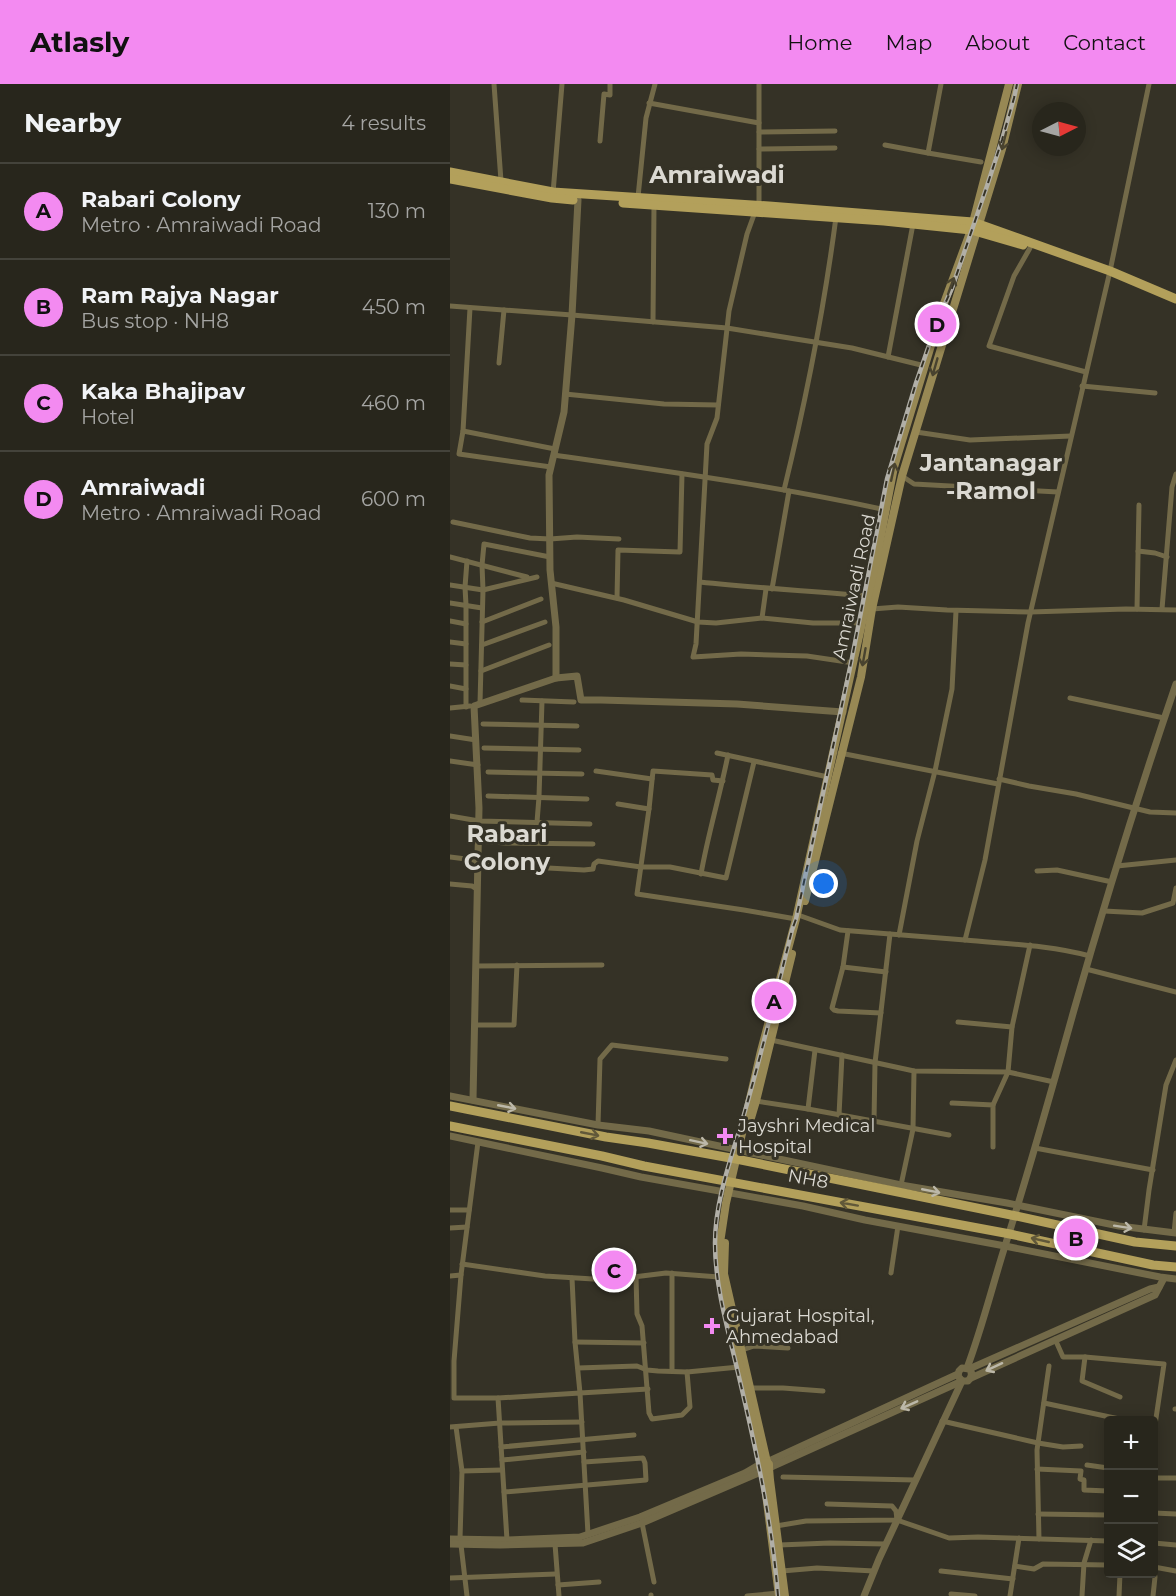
<!DOCTYPE html>
<html lang="en">
<head>
<meta charset="utf-8">
<style>
	body { margin:0; font-family:Montserrat,sans-serif; background:#302e25; color:#f1f3f6 }
	.controls { position:absolute; right:18px; bottom:18px; display:grid; overflow:hidden; border-radius:6px; box-shadow:0 3px 15px #0003 }
	.controls button { width:54px; height:54px; display:grid; place-items:center; padding:0; border:0; border-bottom:2px solid #44433b; background:#28261c; color:#f1f3f6; font:30px sans-serif }
	.compass { position:absolute; left:582px; top:18px; width:54px; height:54px; border-radius:50%; background:#28261c; box-shadow:0 3px 15px #0003; rotate:84deg }
	.you { position:absolute; left:374px; top:800px; width:21px; height:21px; margin:-15px; border:4px solid #fff; border-radius:50%; background:#1a73e8; box-shadow:0 0 0 9px #1a73e833 }
	.badge { display:grid; place-items:center; width:39px; height:39px; border-radius:50%; background:#f38af1; color:#111; font-size:20px; font-weight:700 }
	.pin { position:absolute; translate:-50% -50%; border:3px solid #fff; box-shadow:0 2px 6px #0006 }
	.list { margin:0; padding:0; list-style:none }
	h2 { display:flex; justify-content:space-between; align-items:center; height:78px; margin:0; padding:0 24px; font-size:26px }
	h2 small { font-size:20px; font-weight:400; color:#a5a5a3 }
	.list li { display:grid; grid-template-columns:39px 1fr auto; gap:18px; align-items:center; box-sizing:border-box; height:96px; padding:0 24px; border-top:2px solid #44433b }
	.list b { display:block; font-size:22px; white-space:nowrap }
	.list p { margin:0; font-size:20px; white-space:nowrap; color:#a5a5a3 }
	.list em { font-size:20px; font-style:normal; color:#a5a5a3 }
	.icon { flex:none; width:33px; height:33px; fill:none; stroke:currentColor; stroke-width:2; stroke-linecap:round; stroke-linejoin:round }
	.map { position:relative; flex:none; width:726px; height:1512px; overflow:hidden }
	header { display:flex; align-items:center; gap:36px; box-sizing:border-box; height:84px; padding:0 30px; background:#f38af1; color:#111 }
	header strong { font-size:28px }
	nav { display:flex; gap:33px; margin-inline-start:auto; font-size:21px }
	main { display:flex }
	aside { flex:1; background:#28261c }
	.map>svg:first-child { display:block }
</style>
</head>
<body>
<header>
<strong>Atlasly</strong>
<nav><a>Home</a><a>Map</a><a>About</a><a>Contact</a></nav>
</header>
<main>
<aside>
<h2>Nearby<small>4 results</small></h2>
<ul class="list">
<li><span class="badge">A</span><div><b>Rabari Colony</b><p>Metro · Amraiwadi Road</p></div><em>130 m</em></li>
<li><span class="badge">B</span><div><b>Ram Rajya Nagar</b><p>Bus stop · NH8</p></div><em>450 m</em></li>
<li><span class="badge">C</span><div><b>Kaka Bhajipav</b><p>Hotel</p></div><em>460 m</em></li>
<li><span class="badge">D</span><div><b>Amraiwadi</b><p>Metro · Amraiwadi Road</p></div><em>600 m</em></li>
</ul>
</aside>
<div class="map">
<svg width="726" height="1512" viewBox="0 0 726 1512">
	<rect width="100%" height="100%" fill="#353226"/>
	<g fill="none" stroke-linecap="round" stroke-linejoin="round">
		<g stroke="#736a49" stroke-width="5">
			<polyline points="44,0 51,97"/>
			<polyline points="309,0 309,121 305,128 297,150 279,227 267,334 257,360 246,560 243,573 291,570 357,572 404,579"/>
			<polyline points="491,0 478,69 531,78"/>
			<polyline points="199,19 309,39"/>
			<polyline points="309,48 385,47"/>
			<polyline points="150,57 154,10 160,11 160,0"/>
			<polyline points="435,61 478,69"/>
			<polyline points="309,65 385,64"/>
			<polyline points="103,109 112,0"/>
			<polyline points="188,113 196,34 205,0"/>
			<polyline points="580,164 564,192 539,262 636,288"/>
			<polyline points="0,222 122,231 277,244 402,264 475,282"/>
			<polyline points="203,238 204,121"/>
			<polyline points="438,273 463,140"/>
			<polyline points="49,279 54,226"/>
			<polyline points="632,302 705,309"/>
			<polyline points="115,310 214,320 268,321"/>
			<polyline points="13,347 20,224"/>
			<polyline points="466,348 520,356 621,352"/>
			<path d="M104,371c111,16 222,31 332,55"/>
			<polyline points="101,383 9,370 13,347 105,365"/>
			<polyline points="452,392 464,400 608,408"/>
			<path d="M334,406c22,-90 40,-181 52,-273"/>
			<polyline points="3,438 80,454 100,455 127,453 169,455"/>
			<polyline points="688,467 705,469 717,473"/>
			<polyline points="0,473 77,493"/>
			<path d="M250,498c56,6 112,9 168,14"/>
			<polyline points="101,499 174,516 248,538 266,539 312,534 316,505"/>
			<polyline points="0,501 33,506 87,493"/>
			<polyline points="322,505 339,407"/>
			<polyline points="167,514 168,466 230,468 232,390"/>
			<polyline points="0,519 32,524"/>
			<polyline points="422,525 448,523 497,526 580,528 676,525 726,526"/>
			<polyline points="687,525 689,421"/>
			<polyline points="712,525 722,403 726,390"/>
			<polyline points="312,534 363,539 412,539"/>
			<polyline points="0,537 16,540"/>
			<polyline points="32,538 91,515"/>
			<polyline points="0,558 16,560"/>
			<polyline points="32,561 95,538"/>
			<polyline points="0,580 16,581"/>
			<polyline points="31,587 99,561"/>
			<polyline points="0,602 16,605"/>
			<polyline points="620,614 714,634"/>
			<polyline points="72,616 124,618"/>
			<polyline points="30,619 33,506 32,481 34,460 100,473"/>
			<polyline points="16,623 16,521 15,503 17,477"/>
			<polyline points="0,624 20,622"/>
			<polyline points="33,640 127,642"/>
			<polyline points="0,652 26,656"/>
			<polyline points="34,664 129,666"/>
			<polyline points="267,669 378,693"/>
			<polyline points="390,669 548,700"/>
			<polyline points="0,677 28,681"/>
			<polyline points="146,687 202,695"/>
			<polyline points="38,688 132,690"/>
			<polyline points="549,695 579,702 626,710 700,728 726,729"/>
			<polyline points="273,697 263,696 262,691 203,687 199,725 187,810 294,826 346,835"/>
			<polyline points="38,712 137,715"/>
			<polyline points="168,720 199,725"/>
			<polyline points="0,732 29,737 140,740"/>
			<polyline points="87,738 89,713 92,617"/>
			<polyline points="28,757 56,759 143,760"/>
			<polyline points="0,773 24,776 29,780 134,786 143,785 144,780 148,777 191,783 220,783 276,794 304,678"/>
			<polyline points="667,782 726,776"/>
			<polyline points="587,787 607,786 662,798"/>
			<path d="M251,790c7,-40 19,-79 27,-119"/>
			<polyline points="0,800 22,802 27,805"/>
			<polyline points="654,827 692,829 723,819 726,804"/>
			<polyline points="351,832 390,846 515,856 535,776 578,539 660,187 699,0"/>
			<polyline points="398,847 393,883 382,924 384,926 388,927 431,929"/>
			<polyline points="449,851 467,757 485,687 502,605 506,527"/>
			<path d="M515,856c42,4 84,5 125,16"/>
			<polyline points="26,882 152,881"/>
			<polyline points="393,883 436,888"/>
			<polyline points="636,885 726,908"/>
			<polyline points="508,938 562,943"/>
			<polyline points="24,941 64,941 67,881"/>
			<polyline points="321,956 464,987 558,988 562,943 580,861"/>
			<polyline points="306,1017 358,1025 499,1051"/>
			<polyline points="502,1019 543,1021 543,1063"/>
			<polyline points="543,1021 558,988 604,998"/>
			<polyline points="358,1025 365,966"/>
			<polyline points="389,1031 392,971"/>
			<polyline points="424,1037 425,979 440,850"/>
			<polyline points="148,1041 150,975 162,961 276,975"/>
			<polyline points="585,1064 703,1086"/>
			<polyline points="451,1101 463,1045 464,987"/>
			<polyline points="0,1126 19,1126"/>
			<polyline points="0,1144 17,1143"/>
			<polyline points="694,1146 699,1106 716,1001 726,976"/>
			<polyline points="724,1149 726,1129"/>
			<polyline points="12,1180 95,1192 159,1196 216,1189 269,1193"/>
			<polyline points="441,1189 448,1142"/>
			<polyline points="11,1191 4,1277 4,1314 48,1314"/>
			<polyline points="0,1192 11,1191 28,1058"/>
			<polyline points="186,1193 187,1230 192,1242 199,1329 202,1335 232,1331 240,1323 237,1288"/>
			<polyline points="122,1194 125,1258 130,1309 198,1305"/>
			<polyline points="605,1255 613,1273 635,1273 714,1280 705,1341 704,1341"/>
			<polyline points="125,1258 194,1259"/>
			<polyline points="292,1266 304,1262 338,1264"/>
			<polyline points="635,1273 632,1297 670,1313"/>
			<polyline points="599,1282 588,1359 613,1363 631,1362"/>
			<polyline points="128,1284 187,1282 197,1286 208,1287 237,1288 289,1283"/>
			<polyline points="222,1287 222,1189"/>
			<polyline points="300,1304 333,1304 373,1307"/>
			<polyline points="594,1319 674,1336"/>
			<polyline points="725,1325 726,1325"/>
			<polyline points="492,1337 588,1359 587,1366 589,1455"/>
			<polyline points="0,1343 50,1339 132,1338"/>
			<polyline points="6,1343 12,1387 10,1455"/>
			<polyline points="51,1363 184,1351"/>
			<polyline points="52,1376 134,1368"/>
			<polyline points="637,1381 658,1384"/>
			<polyline points="587,1385 631,1387 630,1395 634,1396 634,1406 658,1407"/>
			<polyline points="12,1387 52,1386"/>
			<polyline points="333,1393 465,1396"/>
			<polyline points="704,1394 726,1394"/>
			<polyline points="54,1408 196,1396 195,1379 193,1374 134,1378"/>
			<polyline points="704,1429 726,1430"/>
			<polyline points="588,1430 658,1431"/>
			<polyline points="447,1436 499,1454 528,1453 658,1457"/>
			<polyline points="192,1439 204,1498"/>
			<polyline points="326,1442 356,1437 447,1436 446,1427 442,1422 377,1420"/>
			<polyline points="57,1456 48,1314 130,1309 138,1450"/>
			<polyline points="704,1459 726,1461"/>
			<polyline points="105,1460 109,1512"/>
			<polyline points="11,1461 17,1512"/>
			<polyline points="329,1461 380,1459 436,1460"/>
			<polyline points="565,1482 584,1485 593,1480 658,1481"/>
			<polyline points="704,1483 726,1487"/>
			<polyline points="332,1487 367,1484 424,1487"/>
			<polyline points="491,1487 563,1495"/>
			<polyline points="0,1494 106,1490"/>
			<polyline points="108,1501 149,1498"/>
			<polyline points="501,1510 525,1512"/>
			<polyline points="201,1511 201,1512"/>
			<polyline points="297,1512 329,1509"/>
			<polyline points="560,1512 569,1454"/>
			<polyline points="632,1512 634,1479 641,1456"/>
			<polyline points="669,1512 670,1490"/>
			<polyline points="703,1512 705,1493 704,1488"/>
		</g>
		<g stroke="#736a49" stroke-width="7">
			<polyline points="106,594 106,543 100,486 99,391 114,328 122,231 128,116"/>
			<polyline points="0,1012 148,1041 199,1047 451,1101 557,1119 669,1142 726,1149"/>
			<polyline points="23,1016 29,724 24,622 106,594 127,592 131,616 151,616 287,620 393,628"/>
			<polyline points="0,1052 152,1084 191,1093 353,1122 415,1136 555,1162 710,1193 726,1195"/>
			<path d="M517,1284c15,-40 25,-81 38,-122 25,-78 47,-157 69,-236 31,-109 65,-218 102,-326"/>
			<path d="M519,1285c4,4 3,8 -1,12h-6l-4,-5 1,-5 3,-3 7,1 181,-80 9,-2"/>
			<polyline points="521,1294 705,1211 714,1194"/>
			<polyline points="317,1378 508,1290"/>
			<polyline points="319,1384 512,1297"/>
			<polyline points="0,1455 57,1456 130,1453 190,1433 295,1389 312,1379"/>
			<polyline points="0,1460 50,1461 133,1459 192,1439 313,1387"/>
			<polyline points="414,1512 429,1475 512,1297"/>
		</g>
		<g stroke="#978854" stroke-width="8">
			<polyline points="355,817 411,593 422,525 452,392 552,65 568,0"/>
			<polyline points="298,1044 306,1017 342,870"/>
			<polyline points="275,1159 274,1190 317,1378"/>
			<polyline points="312,1379 269,1193 270,1159 276,1119 311,967 346,835 427,472 444,383 493,222 521,146 559,0"/>
			<polyline points="319,1384 320,1396 335,1512"/>
			<polyline points="313,1387 317,1387 319,1384 319,1380 317,1378 312,1379 310,1383 313,1387 329,1512"/>
		</g>
		<g stroke="#b3a05b" stroke-width="9">
			<polyline points="0,88 103,108 319,122 523,138 660,187 726,215"/>
			<polyline points="0,95 102,114 123,116"/>
			<polyline points="173,119 434,137 521,146 573,161"/>
			<polyline points="0,1022 156,1053 198,1059 286,1075 566,1132 685,1158 726,1162"/>
			<polyline points="0,1042 152,1072 194,1082 560,1150 703,1181 726,1183"/>
		</g>
		<g stroke="#b1afa7" stroke-width="4.5">
			<path id="rail" d="M328,1512c-6,-74 -22,-147 -39,-219 -10,-44 -24,-89 -24,-134 0,-45 18,-89 30,-132 17,-60 32,-121 47,-181l4,-11 55,-256 36,-184 29,-96 21,-61 15,-34 35,-102 15,-46 12,-42 3,-14"/>
		</g>
		<use href="#rail" stroke="#353226" stroke-width="2" stroke-dasharray="7" stroke-linecap="butt"/>
	</g>
	<defs><path id="oneway-shaft" d="M-6 0H5M1.5-3L5.5 0L1.5 3" fill="none" stroke-width="1.6" stroke-linecap="round" stroke-linejoin="round" transform="scale(1.5)"/></defs>
	<g stroke="#49432f">
		<use href="#oneway-shaft" transform="translate(554 57) rotate(104)"/>
		<use href="#oneway-shaft" transform="translate(501 202) rotate(-70)"/>
		<use href="#oneway-shaft" transform="translate(485 283) rotate(106)"/>
		<use href="#oneway-shaft" transform="translate(443 388) rotate(-78)"/>
		<use href="#oneway-shaft" transform="translate(414 573) rotate(100)"/>
	</g>
	<g stroke="#bcb8a9">
		<use href="#oneway-shaft" transform="translate(57 1023) rotate(11)"/>
		<use href="#oneway-shaft" transform="translate(249 1058) rotate(12)"/>
		<use href="#oneway-shaft" transform="translate(481 1107) rotate(11)"/>
		<use href="#oneway-shaft" transform="translate(673 1143) rotate(9)"/>
		<use href="#oneway-shaft" transform="translate(544 1283) rotate(155)"/>
		<use href="#oneway-shaft" transform="translate(459 1321) rotate(156)"/>
	</g>
	<g stroke="#615839">
		<use href="#oneway-shaft" transform="translate(140 1050) rotate(11)"/>
		<use href="#oneway-shaft" transform="translate(399 1120) rotate(-170)"/>
		<use href="#oneway-shaft" transform="translate(590 1156) rotate(-167)"/>
	</g>
	<g fill="#f38af1" stroke="#353226" stroke-width="2">
		<path d="M272 1043h6v6h6v6h-6v6h-6v-6h-6v-6h6z"/>
		<path d="M259 1233h6v6h6v6h-6v6h-6v-6h-6v-6h6z"/>
	</g>
	<g text-anchor="middle" stroke-width="6" stroke-linejoin="round" paint-order="stroke">
		<g font-size="18" fill="#dbd9d2" stroke="#353226">
			<text transform="translate(404 503) rotate(-78)" y="6">Amraiwadi Road</text>
			<text transform="translate(358 1095) rotate(10)" y="6">NH8</text>
		</g>
		<g font-size="18" fill="#dbd9d2" stroke="#353226" text-anchor="start">
			<text x="288" y="1048">Jayshri Medical<tspan x="288" dy="21">Hospital</tspan></text>
			<text x="276" y="1238">Gujarat Hospital,<tspan x="276" dy="21">Ahmedabad</tspan></text>
		</g>
		<g font-size="24" font-weight="bold" fill="#dbd9d2" stroke="#353226">
			<text x="267" y="99">Amraiwadi</text>
			<text x="541" y="387">Jantanagar<tspan x="541" dy="28">-Ramol</tspan></text>
			<text x="57" y="758">Rabari<tspan x="57" dy="28">Colony</tspan></text>
		</g>
	</g>
</svg>
<div class="controls">
<button>+</button>
<button>−</button>
<button><svg class="icon" aria-label="layers" viewBox="0 0 24 24"><path d="M12 4l9 5-9 5-9-5zM3 14l9 5 9-5"/></svg></button>
</div>
<svg class="compass" viewBox="-18 -18 36 36"><path d="M0-13l5 13h-10z" fill="#e53935"/><path d="M0 13l5-13h-10z" fill="#a5a5a3"/></svg>
<div class="you"></div>
<div class="pin badge" style="left:324px;top:917px">A</div>
<div class="pin badge" style="left:626px;top:1154px">B</div>
<div class="pin badge" style="left:164px;top:1186px">C</div>
<div class="pin badge" style="left:487px;top:240px">D</div>
</div>
</main>
</body>
</html>
